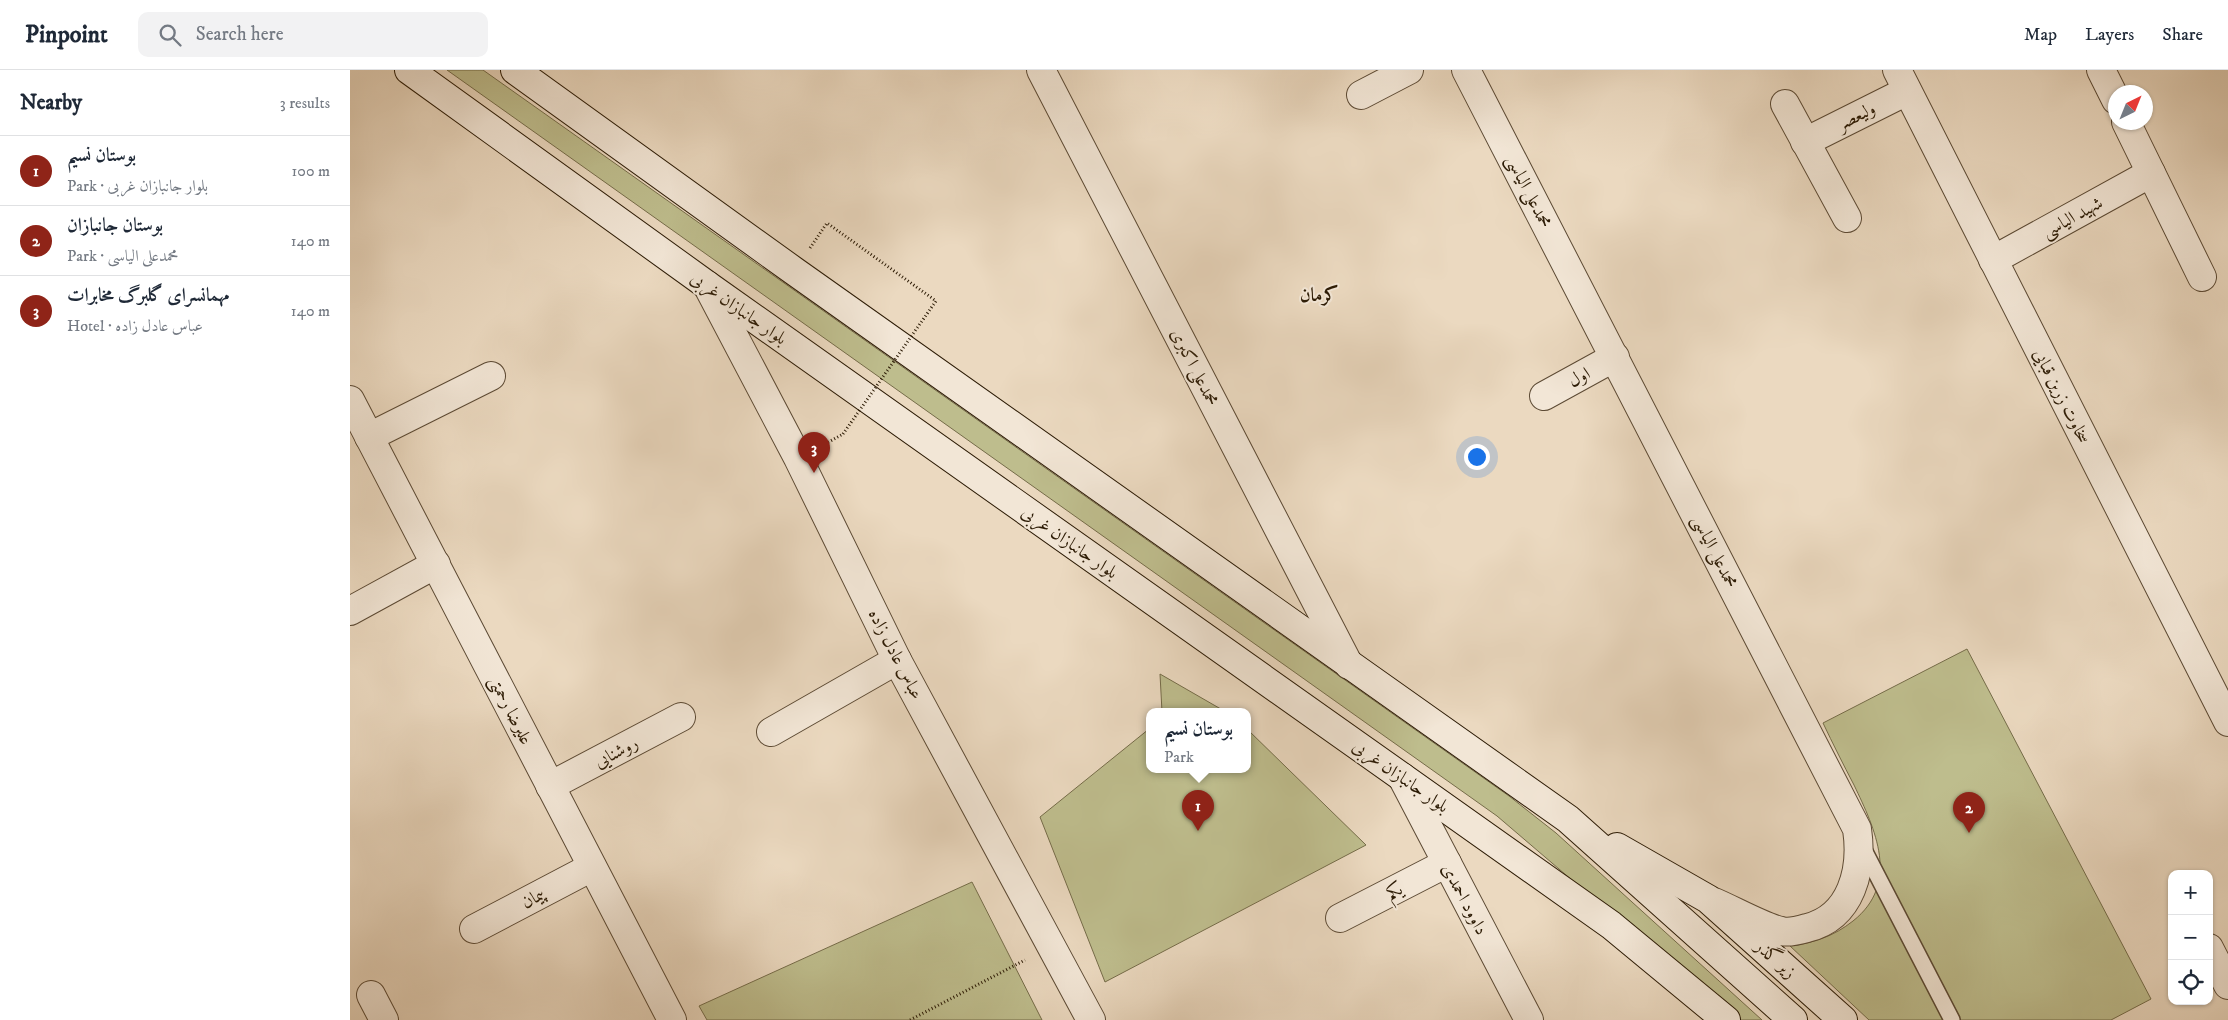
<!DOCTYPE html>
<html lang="en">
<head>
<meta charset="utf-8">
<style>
	body { margin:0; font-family:"IM FELL DW Pica",Amiri,serif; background:#f2f2f3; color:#1f2937 }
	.controls { position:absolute; right:15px; bottom:15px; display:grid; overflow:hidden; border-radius:10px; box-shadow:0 1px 4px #0004 }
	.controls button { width:45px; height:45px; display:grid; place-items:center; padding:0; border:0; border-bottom:1px solid #e0e1e3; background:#fff; color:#1f2937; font:25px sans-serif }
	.compass { position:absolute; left:1758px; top:15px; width:45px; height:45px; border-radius:50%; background:#fff; box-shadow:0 1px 4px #0004; rotate:43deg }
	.you { position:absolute; left:1126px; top:386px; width:18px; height:18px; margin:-12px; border:4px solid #fff; border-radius:50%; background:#1a73e8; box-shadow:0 0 0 8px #1a73e833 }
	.badge { display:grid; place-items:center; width:32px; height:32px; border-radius:50%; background:#8f2418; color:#fff; font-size:16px; font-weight:700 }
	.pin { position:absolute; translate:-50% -41px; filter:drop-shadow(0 1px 2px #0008) }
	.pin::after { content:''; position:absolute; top:26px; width:18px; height:15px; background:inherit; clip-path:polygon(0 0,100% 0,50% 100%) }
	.popup { position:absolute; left:796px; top:638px; width:105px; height:65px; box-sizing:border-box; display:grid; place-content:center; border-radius:10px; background:#fff; filter:drop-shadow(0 1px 4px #0005); font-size:16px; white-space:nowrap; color:#747a83 }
	.popup b { font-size:19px; color:#1f2937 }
	.popup::after { content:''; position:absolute; left:50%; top:100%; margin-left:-10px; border:10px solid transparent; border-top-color:#fff }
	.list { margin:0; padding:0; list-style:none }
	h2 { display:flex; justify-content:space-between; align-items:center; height:65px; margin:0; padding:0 20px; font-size:21px }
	h2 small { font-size:16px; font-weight:400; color:#747a83 }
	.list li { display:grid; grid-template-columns:32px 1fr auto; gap:15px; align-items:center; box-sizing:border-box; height:70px; padding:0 20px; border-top:1px solid #e0e1e3 }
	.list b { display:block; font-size:19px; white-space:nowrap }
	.list p { margin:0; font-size:16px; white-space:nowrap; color:#747a83 }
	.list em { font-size:16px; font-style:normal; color:#747a83 }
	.icon { flex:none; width:28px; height:28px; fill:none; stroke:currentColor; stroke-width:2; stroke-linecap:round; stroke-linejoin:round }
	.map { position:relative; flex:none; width:1878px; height:950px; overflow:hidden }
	header { display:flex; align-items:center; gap:30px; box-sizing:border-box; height:70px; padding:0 25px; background:#fff; border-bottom:1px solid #e0e1e3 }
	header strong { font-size:24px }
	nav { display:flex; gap:28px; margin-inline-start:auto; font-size:18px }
	.search { width:350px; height:45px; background:#f2f2f3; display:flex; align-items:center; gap:12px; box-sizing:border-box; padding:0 18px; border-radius:10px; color:#747a83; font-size:19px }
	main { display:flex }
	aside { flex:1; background:#fff }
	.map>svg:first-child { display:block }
</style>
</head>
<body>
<header>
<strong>Pinpoint</strong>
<div class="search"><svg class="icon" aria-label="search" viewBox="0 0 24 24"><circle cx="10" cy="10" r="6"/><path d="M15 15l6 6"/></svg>Search here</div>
<nav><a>Map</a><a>Layers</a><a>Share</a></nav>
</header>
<main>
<aside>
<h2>Nearby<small>3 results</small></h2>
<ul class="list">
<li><span class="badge">1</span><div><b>بوستان نسیم</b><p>Park · بلوار جانبازان غربی</p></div><em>100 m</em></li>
<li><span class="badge">2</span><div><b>بوستان جانبازان</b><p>Park · محمدعلی الیاسی</p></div><em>140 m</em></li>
<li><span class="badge">3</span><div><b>مهمانسرای گلبرگ مخابرات</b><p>Hotel · عباس عادل زاده</p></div><em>140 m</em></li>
</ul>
</aside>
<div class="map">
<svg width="1878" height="950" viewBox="0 0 1878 950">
	<rect width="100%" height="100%" fill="#ebd9c0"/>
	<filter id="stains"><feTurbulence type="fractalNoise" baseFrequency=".004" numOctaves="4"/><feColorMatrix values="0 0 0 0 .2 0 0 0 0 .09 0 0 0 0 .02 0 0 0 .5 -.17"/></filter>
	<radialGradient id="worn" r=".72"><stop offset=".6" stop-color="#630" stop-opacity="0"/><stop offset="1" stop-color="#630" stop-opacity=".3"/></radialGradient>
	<g fill="#bebd8d" stroke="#756c49">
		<polygon points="97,0 133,0 1159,726 1206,763 1412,950 1382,950 1326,899 1147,746"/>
		<path d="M1617,579l184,350 -40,21h-242l-79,-74c24,-3 44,-10 63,-25 48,-38 22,-92 1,-136 -11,-21 -21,-41 -31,-62z"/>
		<polygon points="810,604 876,642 812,642"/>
		<polygon points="799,659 799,700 897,700 897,659 1016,775 755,912 690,747"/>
		<polygon points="622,812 692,950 357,950 349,936"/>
	</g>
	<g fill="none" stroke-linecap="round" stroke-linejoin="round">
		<g stroke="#5c4a34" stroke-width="18">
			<polyline id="lane" points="1513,778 1602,950"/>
		</g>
		<g stroke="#5c4a34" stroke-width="30">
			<g id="street">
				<polyline points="691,0 999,595"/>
				<path d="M1116,0l391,759c6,40 -5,88 -50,99 -7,2 -19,5 -26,3 -18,-4 -48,-21 -67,-29"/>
				<polyline points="1547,0 1878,652"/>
				<polyline points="1751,0 1766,30"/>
				<polyline points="1011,25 1059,0"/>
				<polyline points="1435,34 1497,148"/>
				<polyline points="1776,52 1852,207"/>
				<polyline points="1455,72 1557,21"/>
				<polyline points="1643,190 1801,103"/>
				<polyline points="357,215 448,388 547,590 741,950"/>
				<polyline points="1194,326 1265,287"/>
				<polyline points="0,330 322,950"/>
				<polyline points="19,367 141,306"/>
				<polyline points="0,541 86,494"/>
				<polyline points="421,662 547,590"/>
				<polyline points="1052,707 1179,950"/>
				<polyline points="200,716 331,647"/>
				<polyline points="990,848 1097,793"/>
				<polyline points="124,859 242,797"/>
				<polyline points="1859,878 1878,915"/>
				<polyline points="21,925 34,950"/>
			</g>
		</g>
		<g stroke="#2c1b05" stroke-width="30">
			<g id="secondary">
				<polyline points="59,0 357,215 1261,855 1376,950"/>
				<polyline points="165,0 444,201 1218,749 1443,950"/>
				<polyline points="1267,777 1358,829 1493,950"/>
			</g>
		</g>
		<g stroke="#2c1b05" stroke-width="3" stroke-dasharray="1 2.5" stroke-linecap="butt">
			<polyline points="460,178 477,153 586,231"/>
			<polyline points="475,374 493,364"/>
			<polyline points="560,950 675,890"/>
		</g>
		<use href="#lane" stroke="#f2e6d6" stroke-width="15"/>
		<use href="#street" stroke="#f2e6d6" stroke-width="28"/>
		<use href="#secondary" stroke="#f2e6d6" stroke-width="28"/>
		<polyline stroke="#2c1b05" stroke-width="3" stroke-dasharray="1 2.5" stroke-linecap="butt" points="493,364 586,231"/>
	</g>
	<g text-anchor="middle" stroke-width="4" stroke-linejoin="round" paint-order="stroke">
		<g font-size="18" fill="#2c1b05" stroke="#f2e6d6">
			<text transform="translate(1506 46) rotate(-27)" y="6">ولیعصر</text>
			<text transform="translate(1179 121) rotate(63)" y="6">محمدعلی الیاسی</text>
			<text transform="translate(1722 147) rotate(-29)" y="6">شهید الیاسی</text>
			<text transform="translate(389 238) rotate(35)" y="6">بلوار جانبازان غربی</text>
			<text transform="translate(845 297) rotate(63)" y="6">محمدعلی اکبری</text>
			<text transform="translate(1229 307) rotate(-29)" y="6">اول</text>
			<text transform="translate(1712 326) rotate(63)" y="6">سخاوت زرین قبایی</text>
			<text transform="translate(720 472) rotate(35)" y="6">بلوار جانبازان غربی</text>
			<text transform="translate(1365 481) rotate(63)" y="6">محمدعلی الیاسی</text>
			<text transform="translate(546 584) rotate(63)" y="6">عباس عادل زاده</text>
			<text transform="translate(161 640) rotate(63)" y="6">علیرضا رحمتی</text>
			<text transform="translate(266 682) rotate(-28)" y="6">روشنایی</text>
			<text transform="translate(1051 706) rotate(35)" y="6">بلوار جانبازان غربی</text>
			<text transform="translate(1044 821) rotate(-27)" y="6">یکم</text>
			<text transform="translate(183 828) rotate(-28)" y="6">پیمان</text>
			<text transform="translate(1115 829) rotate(62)" y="6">داوود احمدی</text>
			<text transform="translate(1426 889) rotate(42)" y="6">زیر گذر</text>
		</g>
		<g font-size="19" font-weight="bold" fill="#2c1b05" stroke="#f2e6d6">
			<text x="969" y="231">کرمان</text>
		</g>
	</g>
	<rect width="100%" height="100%" filter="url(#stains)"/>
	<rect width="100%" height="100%" fill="url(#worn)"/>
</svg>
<div class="controls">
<button>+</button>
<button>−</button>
<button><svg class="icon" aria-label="locate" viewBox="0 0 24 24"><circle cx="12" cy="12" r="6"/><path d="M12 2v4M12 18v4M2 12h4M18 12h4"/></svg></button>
</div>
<svg class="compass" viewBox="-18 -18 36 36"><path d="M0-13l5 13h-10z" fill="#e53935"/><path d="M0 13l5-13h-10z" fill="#747a83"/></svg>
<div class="you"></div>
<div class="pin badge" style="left:848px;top:761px">1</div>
<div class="popup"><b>بوستان نسیم</b>Park</div>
<div class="pin badge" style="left:1619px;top:763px">2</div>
<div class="pin badge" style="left:464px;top:403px">3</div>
</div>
</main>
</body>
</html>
